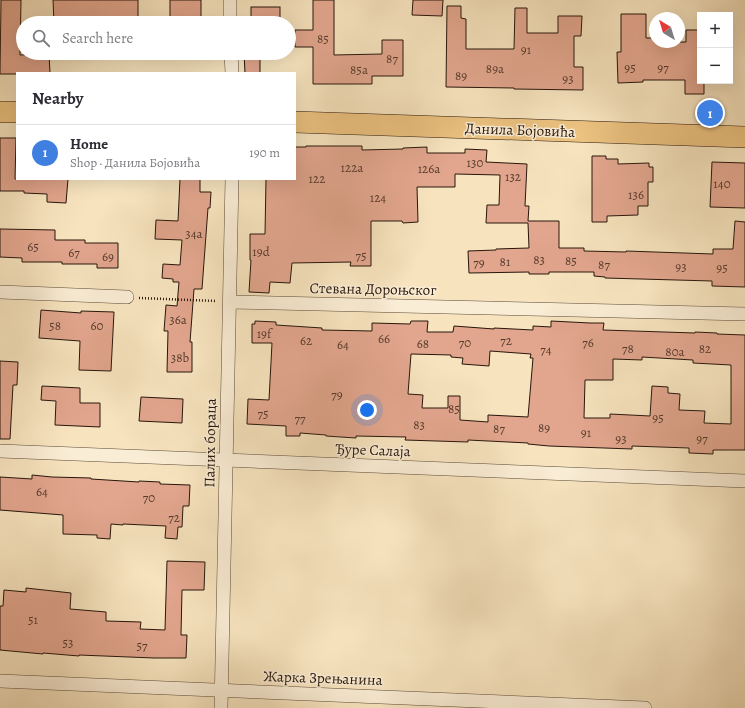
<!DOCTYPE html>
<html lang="en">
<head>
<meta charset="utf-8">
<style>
	body { margin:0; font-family:Alegreya,serif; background:#f2f2f3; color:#2b2b33 }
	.controls { position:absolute; right:12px; top:12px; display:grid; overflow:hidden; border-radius:0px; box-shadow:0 4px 16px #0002 }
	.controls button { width:36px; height:36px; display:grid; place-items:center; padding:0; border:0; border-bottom:1px solid #e1e1e2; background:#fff; color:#2b2b33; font:20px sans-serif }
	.compass { position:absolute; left:649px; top:12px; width:36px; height:36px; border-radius:50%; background:#fff; box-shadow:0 4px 16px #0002; rotate:322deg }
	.you { position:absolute; left:367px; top:410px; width:14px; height:14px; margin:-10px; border:3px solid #fff; border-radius:50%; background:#1a73e8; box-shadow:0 0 0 6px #1a73e833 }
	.badge { display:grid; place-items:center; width:26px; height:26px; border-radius:50%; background:#1a73e8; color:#fff; font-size:13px; font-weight:700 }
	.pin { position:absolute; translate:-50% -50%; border:2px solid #fff; box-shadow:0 1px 4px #0006 }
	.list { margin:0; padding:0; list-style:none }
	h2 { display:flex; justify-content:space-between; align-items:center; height:52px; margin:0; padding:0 16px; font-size:17px }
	h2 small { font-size:13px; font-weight:400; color:#7c7c81 }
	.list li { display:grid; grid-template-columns:26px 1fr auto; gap:12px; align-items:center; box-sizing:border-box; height:56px; padding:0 16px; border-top:1px solid #e1e1e2 }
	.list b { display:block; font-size:15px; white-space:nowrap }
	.list p { margin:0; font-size:13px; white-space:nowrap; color:#7c7c81 }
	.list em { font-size:13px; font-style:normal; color:#7c7c81 }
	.icon { flex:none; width:22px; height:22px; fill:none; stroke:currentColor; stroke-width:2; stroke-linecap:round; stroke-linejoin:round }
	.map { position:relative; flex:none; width:745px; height:708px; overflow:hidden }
	.search { position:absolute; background:#fff; box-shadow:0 4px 16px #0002; left:16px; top:16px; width:280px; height:44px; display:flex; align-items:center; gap:10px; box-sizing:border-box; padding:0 14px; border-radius:22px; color:#7c7c81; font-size:15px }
	.panel { position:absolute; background:#fff; box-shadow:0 4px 16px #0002; left:16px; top:72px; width:280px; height:108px; border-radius:0px }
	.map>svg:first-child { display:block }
</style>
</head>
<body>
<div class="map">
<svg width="745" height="708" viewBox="0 0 745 708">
	<rect width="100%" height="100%" fill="#f7e4bf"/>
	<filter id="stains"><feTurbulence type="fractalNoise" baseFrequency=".005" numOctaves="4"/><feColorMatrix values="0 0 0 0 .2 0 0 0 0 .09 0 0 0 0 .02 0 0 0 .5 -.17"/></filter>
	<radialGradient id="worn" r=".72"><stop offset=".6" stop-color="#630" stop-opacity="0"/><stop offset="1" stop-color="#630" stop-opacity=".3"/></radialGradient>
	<g fill="#e2a68e" stroke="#27160b" fill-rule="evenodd">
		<polygon points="1,0 21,0 20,55 49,54 50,73 17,73 17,74 0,74"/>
		<polygon points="53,0 138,0 138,23 54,23"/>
		<rect x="170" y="0" width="31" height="23"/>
		<polygon points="313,0 334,0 334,55 382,54 382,40 403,40 403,76 372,76 372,84 313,84 313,47 295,47 295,30 313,30"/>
		<polygon points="413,0 443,0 442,16 412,15"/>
		<polygon points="447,6 461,6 461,18 466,19 466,49 514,49 515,8 527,8 527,33 558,33 558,16 582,16 581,36 574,36 574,67 583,67 583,90 514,89 514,88 446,87"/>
		<rect x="251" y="7" width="29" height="16"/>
		<polygon points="621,14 646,14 646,38 655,38 655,42 686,42 686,30 700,30 700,81 704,81 704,94 685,94 685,80 643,80 643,82 618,83 617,52 621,52"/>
		<polygon points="244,53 260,53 260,73 245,73"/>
		<polygon points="0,138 16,138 15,179 68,179 66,203 47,202 47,194 24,193 24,191 0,191"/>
		<polygon points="306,146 362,146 362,150 403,149 403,148 427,147 427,153 465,153 465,149 487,150 486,162 527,164 525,206 529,206 528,221 559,221 559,248 584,248 584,251 626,252 626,251 713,254 713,249 733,249 735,221 745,222 745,287 712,286 712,281 605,278 605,277 594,276 594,272 549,272 549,274 529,274 529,272 469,273 468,251 496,250 496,249 529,248 528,223 486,223 487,205 499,205 500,175 455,174 455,187 417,187 418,222 403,223 402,221 371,221 371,266 350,266 351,262 292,263 290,283 270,282 269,293 249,292 251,260 250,260 250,234 265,234 266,179 295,179 295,147 306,147"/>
		<polygon points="592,156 606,156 606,159 618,159 618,164 649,163 649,167 653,167 653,182 648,182 648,206 638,206 638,215 607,216 607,222 592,222"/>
		<polygon points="712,162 745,163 745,208 710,207"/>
		<polygon points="180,179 200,179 200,192 211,192 210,208 208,208 202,289 194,289 190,342 192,342 192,372 167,372 168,331 164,331 166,305 177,306 179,282 173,282 173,279 162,278 163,264 180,265 182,240 155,239 156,220 178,221"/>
		<polygon points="0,229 55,230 55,240 85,240 85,243 118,243 118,268 97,268 97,264 62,264 62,262 22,262 22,258 0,257"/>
		<polygon points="41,310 81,313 81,311 114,312 111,371 79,370 80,341 39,338"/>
		<path d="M255,321l21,1v3l46,3v2l50,1v-8l38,1 1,-3h17l-1,11h26l1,-6 40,3v-1l39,2v-4l18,1v-6l39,2h14l-1,7 92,3v-1l22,1v1l28,1v115h-32v4l-24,-1v-5l-57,-2v3l-83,-3 -21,-2v-1l-60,-3v2l-63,-2 1,-3 -50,-1v2l-30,-2v-1l-26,-2v3h-14v-10l-39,-2 1,-25 21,1 3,-57h-20v-19h3zM490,351l41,3 -1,4h3l-5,59 -40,-2v7l-28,-2v-24h-12v12h-26l1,-13 -15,-1 3,-40 40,1v2l12,1 -1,6 27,2zM642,357l51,3v3l38,2v59l-27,-1 1,-12 -26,-1 1,-16 -12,-1v-6l-16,-1 -2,30 -40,-2v4h-26l1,-38h28v-21l29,1z"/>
		<polygon points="0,361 18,362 17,385 13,385 10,439 0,439"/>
		<polygon points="42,386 80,388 80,403 100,403 100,427 55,425 56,401 41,400"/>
		<polygon points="141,397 183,399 182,423 139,421"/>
		<polygon points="32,475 52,477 91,478 91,479 139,482 139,481 160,482 160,484 190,485 189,506 183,506 182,527 178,527 177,539 165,538 166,526 123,524 123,525 111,524 110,539 97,538 97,535 63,534 63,515 0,510 0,477 32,479"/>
		<polygon points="167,561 205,562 204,590 182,590 181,635 187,635 186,658 154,658 79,655 79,656 43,653 43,654 0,650 0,606 3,606 4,590 26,592 26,588 71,593 70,609 106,612 106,621 141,622 140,629 165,630"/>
	</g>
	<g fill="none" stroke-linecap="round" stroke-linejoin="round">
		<g stroke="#5b4a38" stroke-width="14">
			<g id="street">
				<polyline points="230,0 230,23"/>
				<polyline points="231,53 232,73"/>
				<polyline points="0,292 127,297"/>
				<polyline points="230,302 745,314"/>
				<polyline points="0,451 745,481"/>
				<polyline points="0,681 645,708"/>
				<polyline points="221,708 232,179"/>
			</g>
		</g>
		<g stroke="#27160b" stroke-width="22">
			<g id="primary">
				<polyline points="0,112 17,112"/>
				<polyline points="295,122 745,137"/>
			</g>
		</g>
		<polyline stroke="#27160b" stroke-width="2.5" stroke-dasharray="1 2" stroke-linecap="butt" points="139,298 216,301"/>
		<use href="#street" stroke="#faedd5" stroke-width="13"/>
		<use href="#primary" stroke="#ecc280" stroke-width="21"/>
	</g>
	<g text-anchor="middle" stroke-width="3" stroke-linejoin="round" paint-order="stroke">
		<g font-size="13" fill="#563a2c">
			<text x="323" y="43">85</text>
			<text x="526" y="54">91</text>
			<text x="392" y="63">87</text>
			<text x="630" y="72">95</text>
			<text x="663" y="72">97</text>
			<text x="495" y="73">89a</text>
			<text x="359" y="74">85a</text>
			<text x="461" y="80">89</text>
			<text x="568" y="83">93</text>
			<text x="475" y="167">130</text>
			<text x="352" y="172">122a</text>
			<text x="429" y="173">126a</text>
			<text x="513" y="181">132</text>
			<text x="317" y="183">122</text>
			<text x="722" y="188">140</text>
			<text x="636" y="199">136</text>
			<text x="378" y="202">124</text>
			<text x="194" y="238">34a</text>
			<text x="33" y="251">65</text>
			<text x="261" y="256">19d</text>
			<text x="74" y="257">67</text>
			<text x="361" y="260">75</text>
			<text x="108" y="261">69</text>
			<text x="539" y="264">83</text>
			<text x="571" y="265">85</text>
			<text x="505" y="266">81</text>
			<text x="479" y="267">79</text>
			<text x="604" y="269">87</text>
			<text x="681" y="271">93</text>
			<text x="722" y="272">95</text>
			<text x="178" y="324">36a</text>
			<text x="55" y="330">58</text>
			<text x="97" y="330">60</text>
			<text x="264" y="338">19f</text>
			<text x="384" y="343">66</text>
			<text x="306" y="345">62</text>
			<text x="506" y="345">72</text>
			<text x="465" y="347">70</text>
			<text x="588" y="347">76</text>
			<text x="423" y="348">68</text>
			<text x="343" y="349">64</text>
			<text x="628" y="353">78</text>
			<text x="705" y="353">82</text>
			<text x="546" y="354">74</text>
			<text x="675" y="356">80a</text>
			<text x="180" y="362">38b</text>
			<text x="337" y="399">79</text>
			<text x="454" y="413">85</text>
			<text x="263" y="418">75</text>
			<text x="658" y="422">95</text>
			<text x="300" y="423">77</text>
			<text x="419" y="429">83</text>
			<text x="544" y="432">89</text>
			<text x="499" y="433">87</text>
			<text x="586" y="437">91</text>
			<text x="621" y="443">93</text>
			<text x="702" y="443">97</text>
			<text x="42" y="496">64</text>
			<text x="149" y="502">70</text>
			<text x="174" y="522">72</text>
			<text x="33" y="624">51</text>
			<text x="68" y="647">53</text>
			<text x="142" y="650">57</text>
		</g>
		<g font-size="15" fill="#27160b" stroke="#faedd5">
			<text transform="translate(520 130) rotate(2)" y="5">Данила Бојовића</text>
			<text transform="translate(373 289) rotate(1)" y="5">Стевана Дороњског</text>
			<text transform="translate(210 443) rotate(-89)" y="5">Палих бораца</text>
			<text transform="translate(373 450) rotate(2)" y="5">Ђуре Салаја</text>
			<text transform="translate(323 678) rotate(2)" y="5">Жарка Зрењанина</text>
		</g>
	</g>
	<rect width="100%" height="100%" filter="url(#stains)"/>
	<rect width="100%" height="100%" fill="url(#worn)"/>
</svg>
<div class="controls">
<button>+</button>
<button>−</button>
</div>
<svg class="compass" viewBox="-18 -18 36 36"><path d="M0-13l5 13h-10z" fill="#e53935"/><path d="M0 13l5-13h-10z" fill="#7c7c81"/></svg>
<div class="you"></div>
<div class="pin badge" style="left:710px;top:113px;background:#3f7fe0">1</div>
<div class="search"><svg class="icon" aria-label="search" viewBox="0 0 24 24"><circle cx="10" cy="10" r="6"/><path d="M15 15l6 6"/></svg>Search here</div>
<section class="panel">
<h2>Nearby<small></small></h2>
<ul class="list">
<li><span class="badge" style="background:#3f7fe0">1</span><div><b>Home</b><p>Shop · Данила Бојовића</p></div><em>190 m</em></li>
</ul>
</section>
</div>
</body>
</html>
